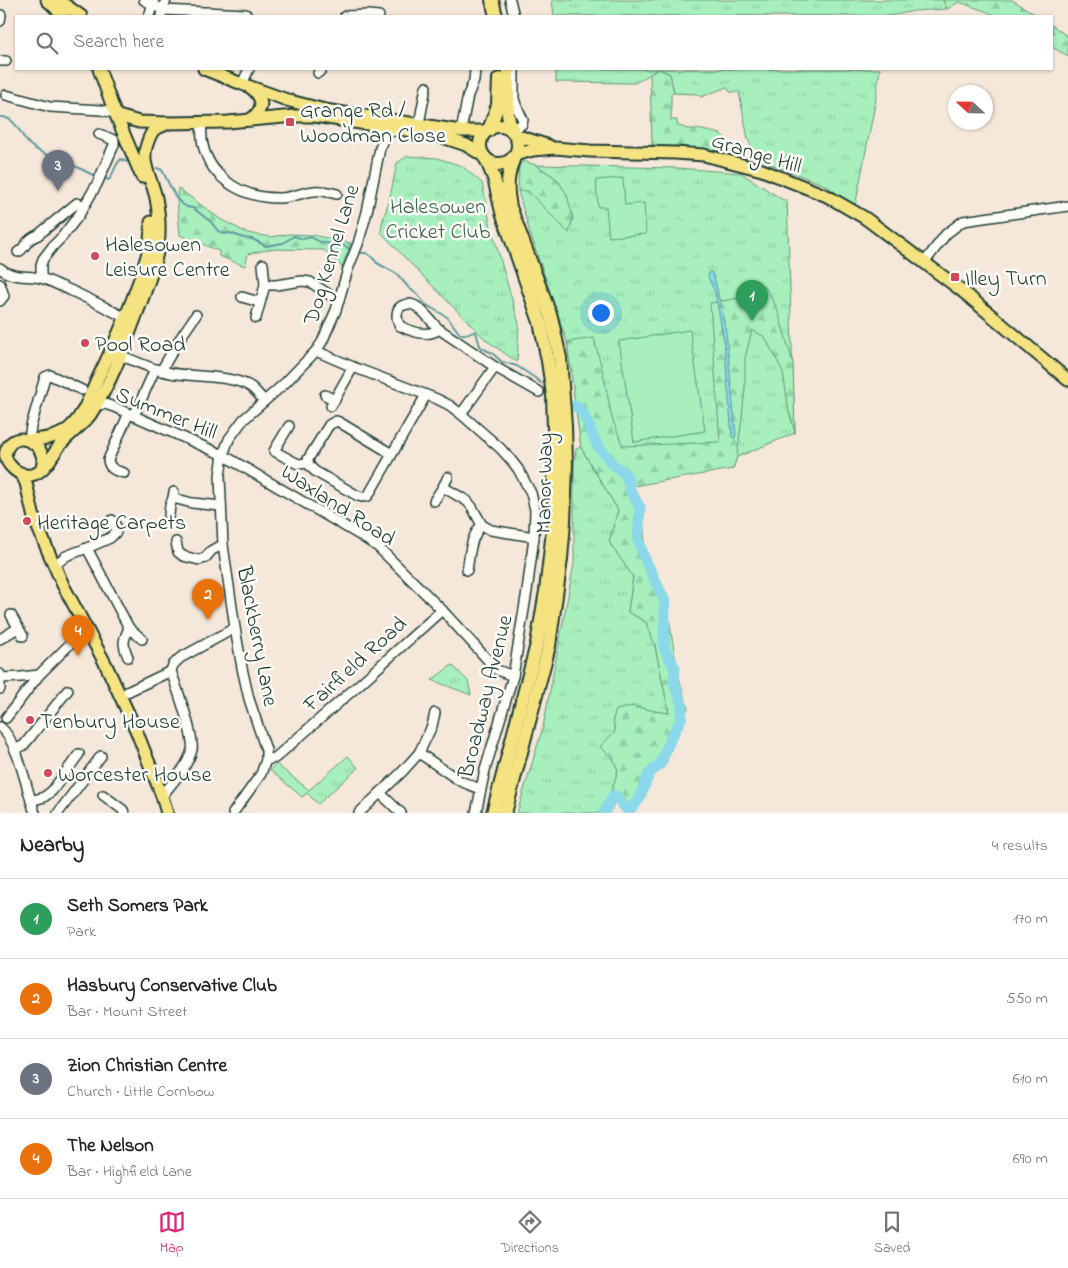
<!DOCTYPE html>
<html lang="en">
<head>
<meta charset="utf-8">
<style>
	body { margin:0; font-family:"Indie Flower",sans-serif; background:#f2f2f2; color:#222 }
	.compass { position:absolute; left:948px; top:85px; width:45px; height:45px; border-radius:50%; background:#fff; box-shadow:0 1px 4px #0004; rotate:292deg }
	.you { position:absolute; left:600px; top:312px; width:18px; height:18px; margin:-12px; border:4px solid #fff; border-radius:50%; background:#1a73e8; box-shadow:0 0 0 8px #1a73e833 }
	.badge { display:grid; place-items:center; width:32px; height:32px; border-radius:50%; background:#db2777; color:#fff; font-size:16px; font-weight:700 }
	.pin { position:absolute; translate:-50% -41px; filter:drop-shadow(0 1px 2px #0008) }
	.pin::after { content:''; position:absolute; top:26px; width:18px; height:15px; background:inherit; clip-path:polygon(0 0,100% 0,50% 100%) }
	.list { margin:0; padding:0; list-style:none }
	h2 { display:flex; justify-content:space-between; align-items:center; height:65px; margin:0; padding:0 20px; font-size:21px }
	h2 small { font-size:16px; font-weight:400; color:#767676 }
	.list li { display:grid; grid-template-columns:32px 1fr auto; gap:15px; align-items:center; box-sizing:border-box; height:80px; padding:0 20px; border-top:1px solid #e0e0e0 }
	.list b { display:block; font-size:19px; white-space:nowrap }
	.list p { margin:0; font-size:16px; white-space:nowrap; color:#767676 }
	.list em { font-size:16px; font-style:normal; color:#767676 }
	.icon { flex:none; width:28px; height:28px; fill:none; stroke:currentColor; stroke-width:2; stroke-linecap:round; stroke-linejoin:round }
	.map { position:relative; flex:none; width:1068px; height:813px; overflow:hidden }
	.search { position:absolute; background:#fff; box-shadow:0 1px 4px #0004; left:15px; right:15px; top:15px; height:55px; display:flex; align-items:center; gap:12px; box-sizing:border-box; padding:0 18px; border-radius:0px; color:#767676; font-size:19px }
	.sheet { height:385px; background:#fff }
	nav { display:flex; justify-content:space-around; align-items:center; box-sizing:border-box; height:70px; border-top:1px solid #e0e0e0; background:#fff; font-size:14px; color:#767676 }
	nav a { display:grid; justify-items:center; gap:2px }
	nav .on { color:#db2777 }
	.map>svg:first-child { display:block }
</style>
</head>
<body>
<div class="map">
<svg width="1068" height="813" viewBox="0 0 1068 813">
	<defs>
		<pattern id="grass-tufts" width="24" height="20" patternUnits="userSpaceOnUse" patternTransform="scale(1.25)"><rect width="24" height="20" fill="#a7f0be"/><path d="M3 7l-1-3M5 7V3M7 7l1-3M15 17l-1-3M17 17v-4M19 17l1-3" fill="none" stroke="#8fcfa4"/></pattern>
		<pattern id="forest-firs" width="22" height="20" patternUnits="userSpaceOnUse" patternTransform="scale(1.25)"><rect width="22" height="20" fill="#a7f0be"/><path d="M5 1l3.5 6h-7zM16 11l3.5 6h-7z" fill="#8fcfa4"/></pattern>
		<pattern id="water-waves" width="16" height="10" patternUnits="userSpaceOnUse" patternTransform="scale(1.25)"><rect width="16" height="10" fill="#8ad8e9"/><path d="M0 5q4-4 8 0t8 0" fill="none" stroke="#77bac8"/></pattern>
	</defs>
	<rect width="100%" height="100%" fill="#f5e7d9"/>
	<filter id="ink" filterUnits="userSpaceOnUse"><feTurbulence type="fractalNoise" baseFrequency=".02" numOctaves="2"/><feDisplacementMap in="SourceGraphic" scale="10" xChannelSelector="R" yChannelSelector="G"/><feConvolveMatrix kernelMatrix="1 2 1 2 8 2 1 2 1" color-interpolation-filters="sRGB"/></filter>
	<g filter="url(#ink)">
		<g fill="url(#grass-tufts)" stroke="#639679">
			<polygon points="552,0 943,0 947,9 914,11 890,16 554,16"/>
			<polygon points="556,69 880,69 875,104 855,207 827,186 757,159 748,139 739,92 730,92 727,87 701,97 697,94 674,93 670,74 659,69 635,83 556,82"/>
			<polygon points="408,156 437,158 462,166 482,183 491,227 519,324 517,362 486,340 405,258 381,232 382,223 390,197 397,163"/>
			<polygon points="536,165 677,168 741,173 783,200 787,200 795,433 737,457 733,469 582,449 618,510 609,542 633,577 628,612 646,622 655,646 669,713 654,711 613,719 615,731 613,758 618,770 610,796 613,799 608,803 604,813 517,813 543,727 574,564 574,464 576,449 581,447 567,342 530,233 518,191 522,182 557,179"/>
			<polygon points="452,665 468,681 471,695 432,680"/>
			<polygon points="348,756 358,768 318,804 307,793 302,797 270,770 276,764 309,790"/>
		</g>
		<g fill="url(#forest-firs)" stroke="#639679">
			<polygon points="943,0 1012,0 1038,16 996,16 988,12 959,2 947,9"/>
			<polygon points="1052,25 1068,37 1068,56 1052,47"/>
			<polygon points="659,69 670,74 674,93 671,94 671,120 677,120 677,125 687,129 697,129 721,134 730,143 728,152 708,149 652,145 650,74"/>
			<polygon points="523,161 536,165 557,179 567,195 573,218 569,233 528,191 518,191 519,166"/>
			<polygon points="178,188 220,219 247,233 271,237 289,234 312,235 351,243 342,267 324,250 271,249 248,254 245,266 219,256 219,251 180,235 177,200"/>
			<polygon points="756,283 765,287 777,308 793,363 795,433 789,412 783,372 765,337 752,330 745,358 745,388 742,417 737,457 733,469 633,486 643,509 645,554 657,574 667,600 671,632 678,675 688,708 665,756 632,809 625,809 610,796 618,770 613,758 600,747 615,731 613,719 616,710 633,706 654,711 669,713 655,646 646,622 628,612 633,577 609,542 618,510 581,448 567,342 594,338 603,373 612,418 623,446 720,442 710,303 744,297"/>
		</g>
		<g fill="#a7f0be" stroke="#639679">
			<polygon points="623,178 625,205 644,203 646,234 609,237 606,207 598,207 596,180"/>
			<polygon points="690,330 705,431 634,442 619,341"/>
		</g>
		<polygon fill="url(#water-waves)" stroke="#5f9aa1" points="709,272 712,273 715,280 726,331 736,435 735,438 733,438 732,437 724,341 715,292 710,282 708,276"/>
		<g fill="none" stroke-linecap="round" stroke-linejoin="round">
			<g stroke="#5f9aa1" stroke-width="2">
				<path d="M0,117c16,-1 20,19 30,28 10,9 24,12 36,17 11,4 21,11 32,15"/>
				<path d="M157,168l5,2 14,28 6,6 5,3 6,1 18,14 7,9 7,3 5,-1 14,5 8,1 14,7 17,-3 11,-7 9,3 8,-2c13,8 16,6 30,8 4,0 7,4 11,6"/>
				<path d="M103,178l6,2c6,-8 4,-13 12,-21l6,3"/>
				<path d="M359,253h7l6,4 5,6 20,11 12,14 9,7 7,9 22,13 13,17c6,1 10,-2 16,-2l4,14 4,3 8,4 10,9 15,4 18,12 6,5"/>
				<polyline points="628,808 629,810 633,813"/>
			</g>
			<polyline stroke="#8ad8e9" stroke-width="11" points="575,406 582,411 597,445 612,463 627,476 630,490 640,508 638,539 644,557 665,601 664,648 675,668 674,682 682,705 681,719 669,742 661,763 649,774 639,799 633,807 626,809 616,796 613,796 604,813"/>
			<g stroke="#1f3d34" stroke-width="12">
				<g id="minor">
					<polyline points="144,0 163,10 246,14"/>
					<polyline points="510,0 514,16"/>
					<polyline points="149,16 154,0"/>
					<polyline points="161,16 166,0"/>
					<polyline points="345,16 368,15 379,16"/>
					<polyline points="0,21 1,15"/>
					<polyline points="0,61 6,61"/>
					<polyline points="318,73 322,69"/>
					<polyline points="242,84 249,69"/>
					<polyline points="6,95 50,107 101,110 115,113"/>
					<path d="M202,123c-5,46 34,76 78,75 14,0 28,-9 41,-7 5,0 11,2 16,3"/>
					<polyline points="419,124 426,87"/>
					<polyline points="461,131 468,95 474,81 475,69"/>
					<polyline points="512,131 522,124 523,120 516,105 514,99 514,69"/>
					<path d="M18,252c9,-4 6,-12 20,-17l39,-32 7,3"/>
					<polyline points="924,263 946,234 963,221 1068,206"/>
					<polyline points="263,264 265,285"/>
					<path d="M0,268c12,11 26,7 41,10 7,2 15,6 22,9 23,10 45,22 67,33"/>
					<polyline points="41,278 41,265 43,259 53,246 62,237 79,215 97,184 114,145 114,140 99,134"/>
					<polyline points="0,284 4,296 0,301"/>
					<polyline points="242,297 259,302"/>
					<polyline points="256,318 265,285 276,285 302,281 310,282 339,301"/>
					<path d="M439,329c-9,-7 -21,-30 -35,-24 -3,1 -5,2 -6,5 -2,6 -1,11 2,16 12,6 28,12 39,3l56,38 44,25"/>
					<polyline points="316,351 353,367 437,399 449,405 461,414 500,448 511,460 518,469 531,493 535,510 534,537 527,591 513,676 485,770 476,813"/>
					<path d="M114,355h6c17,7 33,15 51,18 21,4 63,2 80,14 5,4 9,9 13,14"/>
					<polyline points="161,371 179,340 196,315"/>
					<polyline points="325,395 335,400"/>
					<polyline points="96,405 105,404 114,407 223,455 358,534 378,547 442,610 497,670 513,676"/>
					<polyline points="331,406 353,367"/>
					<polyline points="461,414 495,367"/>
					<polyline points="134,416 155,369"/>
					<polyline points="289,426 274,451 298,464 308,463"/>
					<polyline points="29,440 31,426 45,377 50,375 82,390"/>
					<path d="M392,454l-53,-32 -3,-1 -7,4 -21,34c0,6 3,9 8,13l42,24 4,1 6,-1 58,-101"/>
					<path d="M124,473c-8,-2 -15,-4 -16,-13l21,-47"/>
					<polyline points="448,477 443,487 467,501 472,507 482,525 491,530 534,537"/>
					<polyline points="173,498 192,503 221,506"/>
					<polyline points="434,501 443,487"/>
					<polyline points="169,515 170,505 173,498 174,492"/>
					<polyline points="176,542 178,552 183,556 199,560 205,558 212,550 223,545"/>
					<polyline points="87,548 110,538 116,532 116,526 112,520"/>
					<polyline points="54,566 66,556 87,548 129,628 142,639"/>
					<path d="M467,570c3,-16 3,-33 15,-45"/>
					<polyline points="11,615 23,636"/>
					<polyline points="0,639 18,628"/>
					<path d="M128,657c-6,-14 -5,-16 1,-29"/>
					<polyline points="0,674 0,689"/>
					<polyline points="1,678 21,677 39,675 86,628"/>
					<polyline points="127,692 171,671"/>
					<polyline points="6,718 39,675"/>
					<path d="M0,727c18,13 27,65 35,86"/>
					<polyline points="15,750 24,745 68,690"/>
					<polyline points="419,753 460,781 480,789"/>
					<polyline points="266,760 275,758 353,690 442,610"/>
					<polyline points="380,793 401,813"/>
					<polyline points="103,795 123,810 124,813"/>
					<path d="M162,796c10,-13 26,-30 30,-46 3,-13 -16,-64 -21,-79l2,-6 7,-7 55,-30"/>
					<polyline points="31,801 44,797 52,791 79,754"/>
					<polyline points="58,813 101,756"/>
					<polyline points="233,813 261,774 266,760 266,750 249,699 242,668 235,628 223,545 220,476 223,455 229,439 243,420 285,383 316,351 322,342 336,310 348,269 358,244 367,212 380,148 386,136 389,132 399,130"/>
					<polyline points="359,813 402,772 419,753 432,726 435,713"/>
				</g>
			</g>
			<g stroke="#1f3d34" stroke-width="15">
				<g id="major">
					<polyline points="47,0 64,16"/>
					<polyline points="58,0 81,16"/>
					<polyline points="99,69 115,113 142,177"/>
					<polyline points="204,69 242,84 290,101 325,110 461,131 487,131"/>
					<path d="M250,87c14,11 15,22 0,33"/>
					<polyline points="118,116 139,122 168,123 228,122 295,116 314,116 433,134 466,145 484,156"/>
					<polyline points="515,135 549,146"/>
					<polyline points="515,155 533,150 555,148 590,151 675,153 704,155 762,170 827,196 865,218 961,290 1068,380"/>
					<path d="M30,440c13,-1 26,-2 37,-10 16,-12 23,-35 31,-52 19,-39 37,-80 49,-122 3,-11 4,-22 4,-34"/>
					<path d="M41,470c11,-24 -26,-45 -35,-19 -3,10 9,22 19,24 18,3 26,-19 35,-30 9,-11 21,-18 30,-30 22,-33 36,-73 50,-110 7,-19 15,-38 18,-58 2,-15 1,-33 -2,-49 -4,-19 -16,-35 -9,-54 2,-5 3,-10 7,-14 4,-3 9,-4 14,-7"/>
					<polyline points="21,473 26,483 34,518 48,551 63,585 105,663 136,730 162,796 167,813"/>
				</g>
			</g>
			<g stroke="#1f3d34" stroke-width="16">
				<g id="highway">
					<polyline points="492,0 496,16"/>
					<polyline points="508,69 508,114 509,121 514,134"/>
					<circle cx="499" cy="145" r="19"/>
					<polyline points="489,130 498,105 499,79"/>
					<polyline points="486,159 494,178 502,212 540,322 548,361 553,395 554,428 554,522 546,591 537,644 493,813"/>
					<path d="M505,813l44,-167 12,-87 3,-37 2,-57 -1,-39 -5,-68 -9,-41 -41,-110c-4,-20 -3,-31 4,-50"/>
				</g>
			</g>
			<use href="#minor" stroke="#fdfcf7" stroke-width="9"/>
			<use href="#major" stroke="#f5e382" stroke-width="11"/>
			<use href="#highway" stroke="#f5e382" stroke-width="12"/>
		</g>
	</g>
	<g fill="#d1495b" stroke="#fdfcf7" stroke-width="2">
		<rect x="285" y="117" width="10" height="10" rx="2.5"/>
		<circle cx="95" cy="256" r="5"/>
		<rect x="950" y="272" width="10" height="10" rx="2.5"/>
		<circle cx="85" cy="343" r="5"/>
		<circle cx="27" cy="521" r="5"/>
		<circle cx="30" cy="720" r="5"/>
		<circle cx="48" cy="773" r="5"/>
	</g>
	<g text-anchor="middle" stroke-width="5" stroke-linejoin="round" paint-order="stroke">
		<g font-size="22" fill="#1f3d34" stroke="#fdfcf7" text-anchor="start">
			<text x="300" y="117">Grange Rd /<tspan x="300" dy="25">Woodman Close</tspan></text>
			<text x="105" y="251">Halesowen<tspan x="105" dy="25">Leisure Centre</tspan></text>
			<text x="965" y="285">Illey Turn</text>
			<text x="95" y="351">Pool Road</text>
			<text x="37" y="529">Heritage Carpets</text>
			<text x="40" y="728">Tenbury House</text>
			<text x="58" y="781">Worcester House</text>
		</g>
		<g font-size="22" fill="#1f3d34" stroke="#fdfcf7">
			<text transform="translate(757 152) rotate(17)" y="8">Grange Hill</text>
			<text transform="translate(330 254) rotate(-73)" y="8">Dog Kennel Lane</text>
			<text transform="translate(167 412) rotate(22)" y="8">Summer Hill</text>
			<text transform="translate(543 483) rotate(-89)" y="8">Manor Way</text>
			<text transform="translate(339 504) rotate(33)" y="8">Waxland Road</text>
			<text transform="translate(259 636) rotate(79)" y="8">Blackberry Lane</text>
			<text transform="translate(354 663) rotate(-42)" y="8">Fairfield Road</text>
			<text transform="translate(484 696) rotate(-76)" y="8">Broadway Avenue</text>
		</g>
		<g font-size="22" fill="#3a6150" stroke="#fdfcf7">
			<text x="438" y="213">Halesowen<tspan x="438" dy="25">Cricket Club</tspan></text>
		</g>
	</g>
</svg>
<svg class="compass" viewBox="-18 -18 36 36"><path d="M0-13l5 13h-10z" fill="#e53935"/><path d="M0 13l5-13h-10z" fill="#767676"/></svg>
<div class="you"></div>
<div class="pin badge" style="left:752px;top:321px;background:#2e9e5b">1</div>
<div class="pin badge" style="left:208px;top:620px;background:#e8710a">2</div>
<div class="pin badge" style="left:58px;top:191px;background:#6b7280">3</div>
<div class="pin badge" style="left:78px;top:656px;background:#e8710a">4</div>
<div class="search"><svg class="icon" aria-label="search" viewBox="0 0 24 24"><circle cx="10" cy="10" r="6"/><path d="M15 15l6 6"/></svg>Search here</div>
</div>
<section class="sheet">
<h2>Nearby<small>4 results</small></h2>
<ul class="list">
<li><span class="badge" style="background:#2e9e5b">1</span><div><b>Seth Somers Park</b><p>Park</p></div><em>170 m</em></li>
<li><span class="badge" style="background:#e8710a">2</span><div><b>Hasbury Conservative Club</b><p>Bar · Mount Street</p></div><em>550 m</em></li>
<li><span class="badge" style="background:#6b7280">3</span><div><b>Zion Christian Centre</b><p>Church · Little Cornbow</p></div><em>610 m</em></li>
<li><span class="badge" style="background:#e8710a">4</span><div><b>The Nelson</b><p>Bar · Highfield Lane</p></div><em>690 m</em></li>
</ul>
</section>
<nav>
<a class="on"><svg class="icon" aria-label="map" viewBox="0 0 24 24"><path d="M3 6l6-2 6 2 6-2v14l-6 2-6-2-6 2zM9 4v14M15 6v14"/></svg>Map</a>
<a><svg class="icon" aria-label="directions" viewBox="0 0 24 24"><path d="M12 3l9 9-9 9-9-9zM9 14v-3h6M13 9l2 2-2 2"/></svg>Directions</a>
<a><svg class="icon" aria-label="saved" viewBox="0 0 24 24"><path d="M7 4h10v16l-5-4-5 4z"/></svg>Saved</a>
</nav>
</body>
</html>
